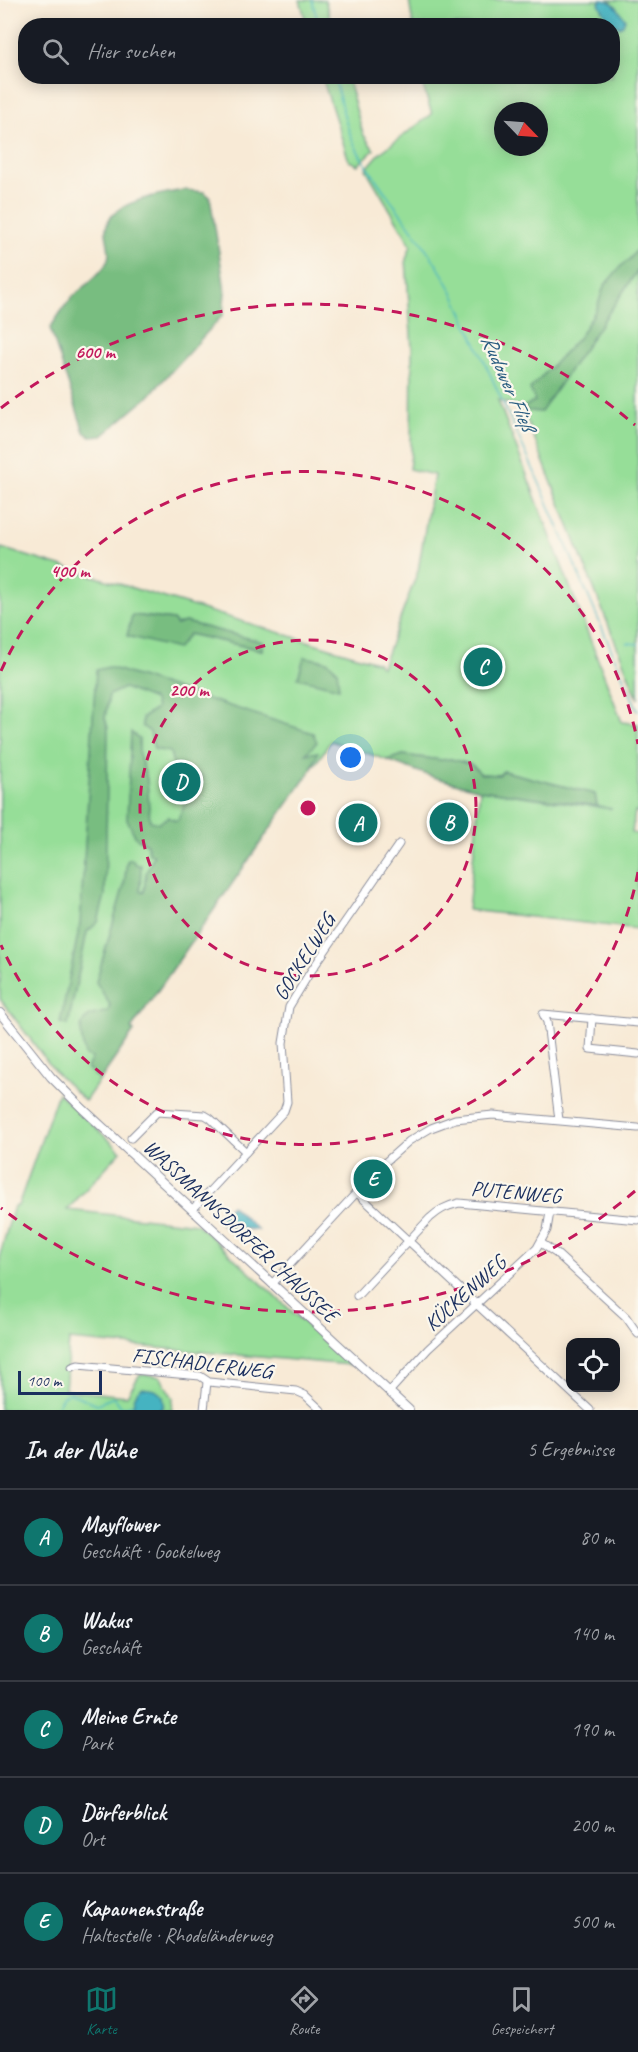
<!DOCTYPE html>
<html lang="de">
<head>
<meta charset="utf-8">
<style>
	body { margin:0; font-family:Caveat,sans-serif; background:#20242c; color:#f1f3f6 }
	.controls { position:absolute; right:18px; bottom:18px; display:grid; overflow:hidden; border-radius:12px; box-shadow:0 3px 15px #0003 }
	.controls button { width:54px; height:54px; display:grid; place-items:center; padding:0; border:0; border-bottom:2px solid #363941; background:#171b24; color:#f1f3f6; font:30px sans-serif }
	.compass { position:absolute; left:494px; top:102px; width:54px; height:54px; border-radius:50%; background:#171b24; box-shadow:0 3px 15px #0003; rotate:115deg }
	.scale { position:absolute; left:18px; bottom:15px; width:84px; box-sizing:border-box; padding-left:6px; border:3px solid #1b2f5e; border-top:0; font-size:16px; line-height:21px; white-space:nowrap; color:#1b2f5e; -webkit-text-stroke:4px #fbf7ec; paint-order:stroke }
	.you { position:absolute; left:351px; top:758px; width:21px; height:21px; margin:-15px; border:4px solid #fff; border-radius:50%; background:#1a73e8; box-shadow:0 0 0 9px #1a73e833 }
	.badge { display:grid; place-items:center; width:39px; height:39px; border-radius:50%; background:#0f766e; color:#fff; font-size:20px; font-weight:700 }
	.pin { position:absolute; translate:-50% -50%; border:3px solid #fff; box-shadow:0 2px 6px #0006 }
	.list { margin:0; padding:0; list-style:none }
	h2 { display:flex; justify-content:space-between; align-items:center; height:78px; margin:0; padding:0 24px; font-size:26px }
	h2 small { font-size:20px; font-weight:400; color:#9ea1a6 }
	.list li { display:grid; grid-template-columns:39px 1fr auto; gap:18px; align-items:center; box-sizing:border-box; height:96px; padding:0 24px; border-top:2px solid #363941 }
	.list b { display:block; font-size:22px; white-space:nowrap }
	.list p { margin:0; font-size:20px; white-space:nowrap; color:#9ea1a6 }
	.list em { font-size:20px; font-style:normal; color:#9ea1a6 }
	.icon { flex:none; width:33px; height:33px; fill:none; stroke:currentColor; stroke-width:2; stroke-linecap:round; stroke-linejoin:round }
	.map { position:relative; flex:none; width:638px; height:1410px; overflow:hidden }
	.search { position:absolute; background:#171b24; box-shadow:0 3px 15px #0003; left:18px; right:18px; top:18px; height:66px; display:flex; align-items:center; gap:15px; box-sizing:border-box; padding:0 21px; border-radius:24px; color:#9ea1a6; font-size:22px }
	.sheet { height:558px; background:#171b24 }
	nav { display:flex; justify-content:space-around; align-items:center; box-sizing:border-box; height:84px; border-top:2px solid #363941; background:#171b24; font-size:16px; color:#9ea1a6 }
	nav a { display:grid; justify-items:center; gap:3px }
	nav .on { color:#0f766e }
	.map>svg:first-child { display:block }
</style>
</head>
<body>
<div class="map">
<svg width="638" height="1410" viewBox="0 0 638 1410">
	<rect width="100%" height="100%" fill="#fbf7ec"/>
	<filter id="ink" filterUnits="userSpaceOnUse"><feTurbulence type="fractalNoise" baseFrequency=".0167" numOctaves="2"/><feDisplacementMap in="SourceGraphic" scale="12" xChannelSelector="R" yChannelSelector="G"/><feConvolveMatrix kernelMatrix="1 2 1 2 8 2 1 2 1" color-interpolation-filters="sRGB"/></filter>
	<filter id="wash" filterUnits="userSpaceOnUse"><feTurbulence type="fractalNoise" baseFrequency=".008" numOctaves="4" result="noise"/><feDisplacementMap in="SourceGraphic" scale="24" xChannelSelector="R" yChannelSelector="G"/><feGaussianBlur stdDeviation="1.35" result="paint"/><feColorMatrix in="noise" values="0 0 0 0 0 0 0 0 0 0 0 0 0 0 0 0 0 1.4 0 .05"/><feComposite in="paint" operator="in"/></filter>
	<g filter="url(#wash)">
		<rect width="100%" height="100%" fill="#f8ead6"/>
		<g fill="#96de98" stroke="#58867b" stroke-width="1.5" fill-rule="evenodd">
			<polygon points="300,0 325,0 332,25 307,25"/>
			<path d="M409,0h192l-2,3 18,4 -8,-7h29v699l-116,-291 -24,-8 124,322 16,2v88h-3l-3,21 6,1v95l-170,-19 12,-120 132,19 -15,-3 -2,-12 -91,-23 -4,4 -20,-1 -8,-9 -21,-6 -10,1 -38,-5 -16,5 -56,-19 -200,288 3,2 -49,70 -29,-28 -56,-74v-448l1,-3 375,114 6,5 36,-96 16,-96 -25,-6 2,-15 1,-105 -6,-90 5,-14 -45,-76 14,-16 52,-39 -12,-37 192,-1v-50l-199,-1zM503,111h36v36h-36zM133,615l40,5 4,5 8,-3 78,20 -1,8 -74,-16z"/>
			<polygon points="322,77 347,77 363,134 374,150 358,165 349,161"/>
			<polygon points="58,1093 121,1151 67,1210 197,1224 350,1365 69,1340 65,1390 127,1396 140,1374 160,1376 173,1398 172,1410 0,1410 0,1254 14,1206 18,1206"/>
		</g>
		<g fill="#78bd80" stroke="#4a766f" stroke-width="1.5">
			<path d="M185,190l19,2 6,5 13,80 2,15 -2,23 -75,82 -46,39 -11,1 -7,-5 -34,-104c5,-7 10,-15 15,-22 11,-15 29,-25 39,-39 9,-12 3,-22 2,-35 -2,-30 58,-39 79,-42z"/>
			<polygon points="638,248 638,270 541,412 528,411 522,408 535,401 530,389 580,336 597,308 604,286 621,266 628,261"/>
			<polygon points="132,615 173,620 177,625 185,622 263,642 262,650 189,634 177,649 127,636"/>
			<polygon points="304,657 327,661 337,670 339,688 298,678"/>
			<path d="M109,667l204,66 4,9 -11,12 12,-2 -7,18 -180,259 3,2 -34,49 -13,-12 5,-10 -7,-2c-5,-27 -11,-41 23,-44l2,-7 -14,-23 28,-97 3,-24 4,-2 6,6h4l-1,26 4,1 2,-19 8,-18 -5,-1 -2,-10 -11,-6 -9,-19 4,-87 8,7v15l8,25 3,42 9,2 9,-6 9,4 11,-23 4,-16 6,3 4,-4v-5l-29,-12 -3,-12 -16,-3 -4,-17 -8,-6v-8l14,-9 -2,-9 -30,-12 -15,7 -4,23 3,10 -3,167 -7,27 -11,10 -19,93 -8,-2 20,-99 16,-254z"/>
			<polygon points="403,755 441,760 451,759 472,765 481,774 499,775 503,771 595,794 597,806 480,790 433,777 387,760"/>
		</g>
		<g fill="#45b3c1" stroke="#307190" stroke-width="1.5">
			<path d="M601,0c13,0 17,9 24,19l-2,6 -4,2c-11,-5 -15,-14 -20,-24z"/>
			<polygon points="231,1205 258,1230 225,1227 217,1220"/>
			<path d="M142,1388l13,2 8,6 1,9 -3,5h-27c-2,-8 1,-18 8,-22z"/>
		</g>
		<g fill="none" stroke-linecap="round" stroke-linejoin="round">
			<g stroke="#45b3c1" stroke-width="1.5">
				<polyline points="312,0 319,26"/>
				<path d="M334,76c7,27 12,55 26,79 29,48 70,91 95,142l80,176 103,238"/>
				<polyline points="627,643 638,644"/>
				<polyline points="57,1407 63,1396 70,1393 97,1404 114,1397 122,1408 133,1404"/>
			</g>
		</g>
	</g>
	<g filter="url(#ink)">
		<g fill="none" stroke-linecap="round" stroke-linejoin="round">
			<g stroke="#8a8c9a" stroke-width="9">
				<g id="minor">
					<polyline points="592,1018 590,1049 638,1054"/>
					<polyline points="559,1120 547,1022 543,1014 638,1023"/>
					<polyline points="131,1138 157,1112 205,1115 210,1118 246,1152"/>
					<polyline points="356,1192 590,1410"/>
					<polyline points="192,1210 284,1111 287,1102 283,1043 289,1007 309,974 399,844"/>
					<polyline points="541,1243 557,1254 626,1317 638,1334"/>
					<polyline points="272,1284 382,1165 409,1141 431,1128 455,1119 493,1115 638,1128"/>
					<path d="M357,1296l73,-78c9,-8 16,-12 29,-15l179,17"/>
					<polyline points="72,1367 78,1365 200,1376 209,1382 296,1391 305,1395 321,1410"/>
					<polyline points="389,1392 428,1349 537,1248 547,1230 550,1212"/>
					<polyline points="204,1410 207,1382"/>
				</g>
			</g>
			<g stroke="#8a8c9a" stroke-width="10">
				<polyline id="tertiary" points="0,1013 51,1077 83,1109 409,1410"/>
			</g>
			<use href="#minor" stroke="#fff" stroke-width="7"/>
			<use href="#tertiary" stroke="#fff" stroke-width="8"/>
		</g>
	</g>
	<g fill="none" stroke="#c2185b" stroke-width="3" stroke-dasharray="10 8">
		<circle cx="308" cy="808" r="168"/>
		<path d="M638 872A336 336 0 0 1 1 945M1 671A336 336 0 0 1 638 744"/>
		<path d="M635 1191A504 504 0 0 1 1 1208M1 408A504 504 0 0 1 635 425"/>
	</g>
	<g text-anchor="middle" stroke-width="4.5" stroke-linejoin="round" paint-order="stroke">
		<g font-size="21" fill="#1b2f5e" stroke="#fbf7ec">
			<text transform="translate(304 957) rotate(-58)" y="7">GOCKELWEG</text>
			<text transform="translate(516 1192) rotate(5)" y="7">PUTENWEG</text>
			<text transform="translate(241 1231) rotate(43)" y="7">WASSMANNSDORFER CHAUSSEE</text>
			<text transform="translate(465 1293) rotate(-42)" y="7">KÜCKENWEG</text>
			<text transform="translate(202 1363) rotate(7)" y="7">FISCHADLERWEG</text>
		</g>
		<g font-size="22" font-style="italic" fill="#2a5d81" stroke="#fbf7ec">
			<text transform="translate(509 382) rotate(66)" y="8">Rudower Fließ</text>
		</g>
	</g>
	<circle cx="308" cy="808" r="9" fill="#c2185b" stroke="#fbf7ec" stroke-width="3"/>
	<g font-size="18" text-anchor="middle" font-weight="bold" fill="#c2185b" stroke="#fbf7ec" stroke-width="4.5" stroke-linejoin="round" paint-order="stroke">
		<text x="95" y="358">600 m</text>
		<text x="70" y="577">400 m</text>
		<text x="189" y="696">200 m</text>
	</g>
</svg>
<div class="controls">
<button><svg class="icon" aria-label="locate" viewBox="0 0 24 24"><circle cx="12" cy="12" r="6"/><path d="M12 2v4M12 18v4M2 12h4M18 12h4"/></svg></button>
</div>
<svg class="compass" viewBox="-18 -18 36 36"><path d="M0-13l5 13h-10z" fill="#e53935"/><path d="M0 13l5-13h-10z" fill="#9ea1a6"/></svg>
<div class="scale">100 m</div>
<div class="you"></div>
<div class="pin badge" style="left:358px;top:823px">A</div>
<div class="pin badge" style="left:449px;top:822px">B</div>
<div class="pin badge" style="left:483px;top:667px">C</div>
<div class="pin badge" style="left:181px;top:782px">D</div>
<div class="pin badge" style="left:373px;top:1179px">E</div>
<div class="search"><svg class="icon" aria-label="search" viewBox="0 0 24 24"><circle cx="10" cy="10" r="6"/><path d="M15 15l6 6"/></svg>Hier suchen</div>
</div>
<section class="sheet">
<h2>In der Nähe<small>5 Ergebnisse</small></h2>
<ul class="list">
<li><span class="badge">A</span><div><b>Mayflower</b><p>Geschäft · Gockelweg</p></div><em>80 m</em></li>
<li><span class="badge">B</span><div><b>Wakus</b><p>Geschäft</p></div><em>140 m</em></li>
<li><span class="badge">C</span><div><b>Meine Ernte</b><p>Park</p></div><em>190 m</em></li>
<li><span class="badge">D</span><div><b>Dörferblick</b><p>Ort</p></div><em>200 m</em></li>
<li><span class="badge">E</span><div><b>Kapaunenstraße</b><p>Haltestelle · Rhodeländerweg</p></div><em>500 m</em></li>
</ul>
</section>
<nav>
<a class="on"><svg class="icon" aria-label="map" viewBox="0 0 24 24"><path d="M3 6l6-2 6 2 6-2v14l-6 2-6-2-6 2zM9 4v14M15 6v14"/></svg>Karte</a>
<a><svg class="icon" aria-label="directions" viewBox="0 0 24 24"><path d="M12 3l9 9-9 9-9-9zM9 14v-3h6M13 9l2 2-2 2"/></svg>Route</a>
<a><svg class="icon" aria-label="saved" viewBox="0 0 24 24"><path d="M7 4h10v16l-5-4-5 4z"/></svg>Gespeichert</a>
</nav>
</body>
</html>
